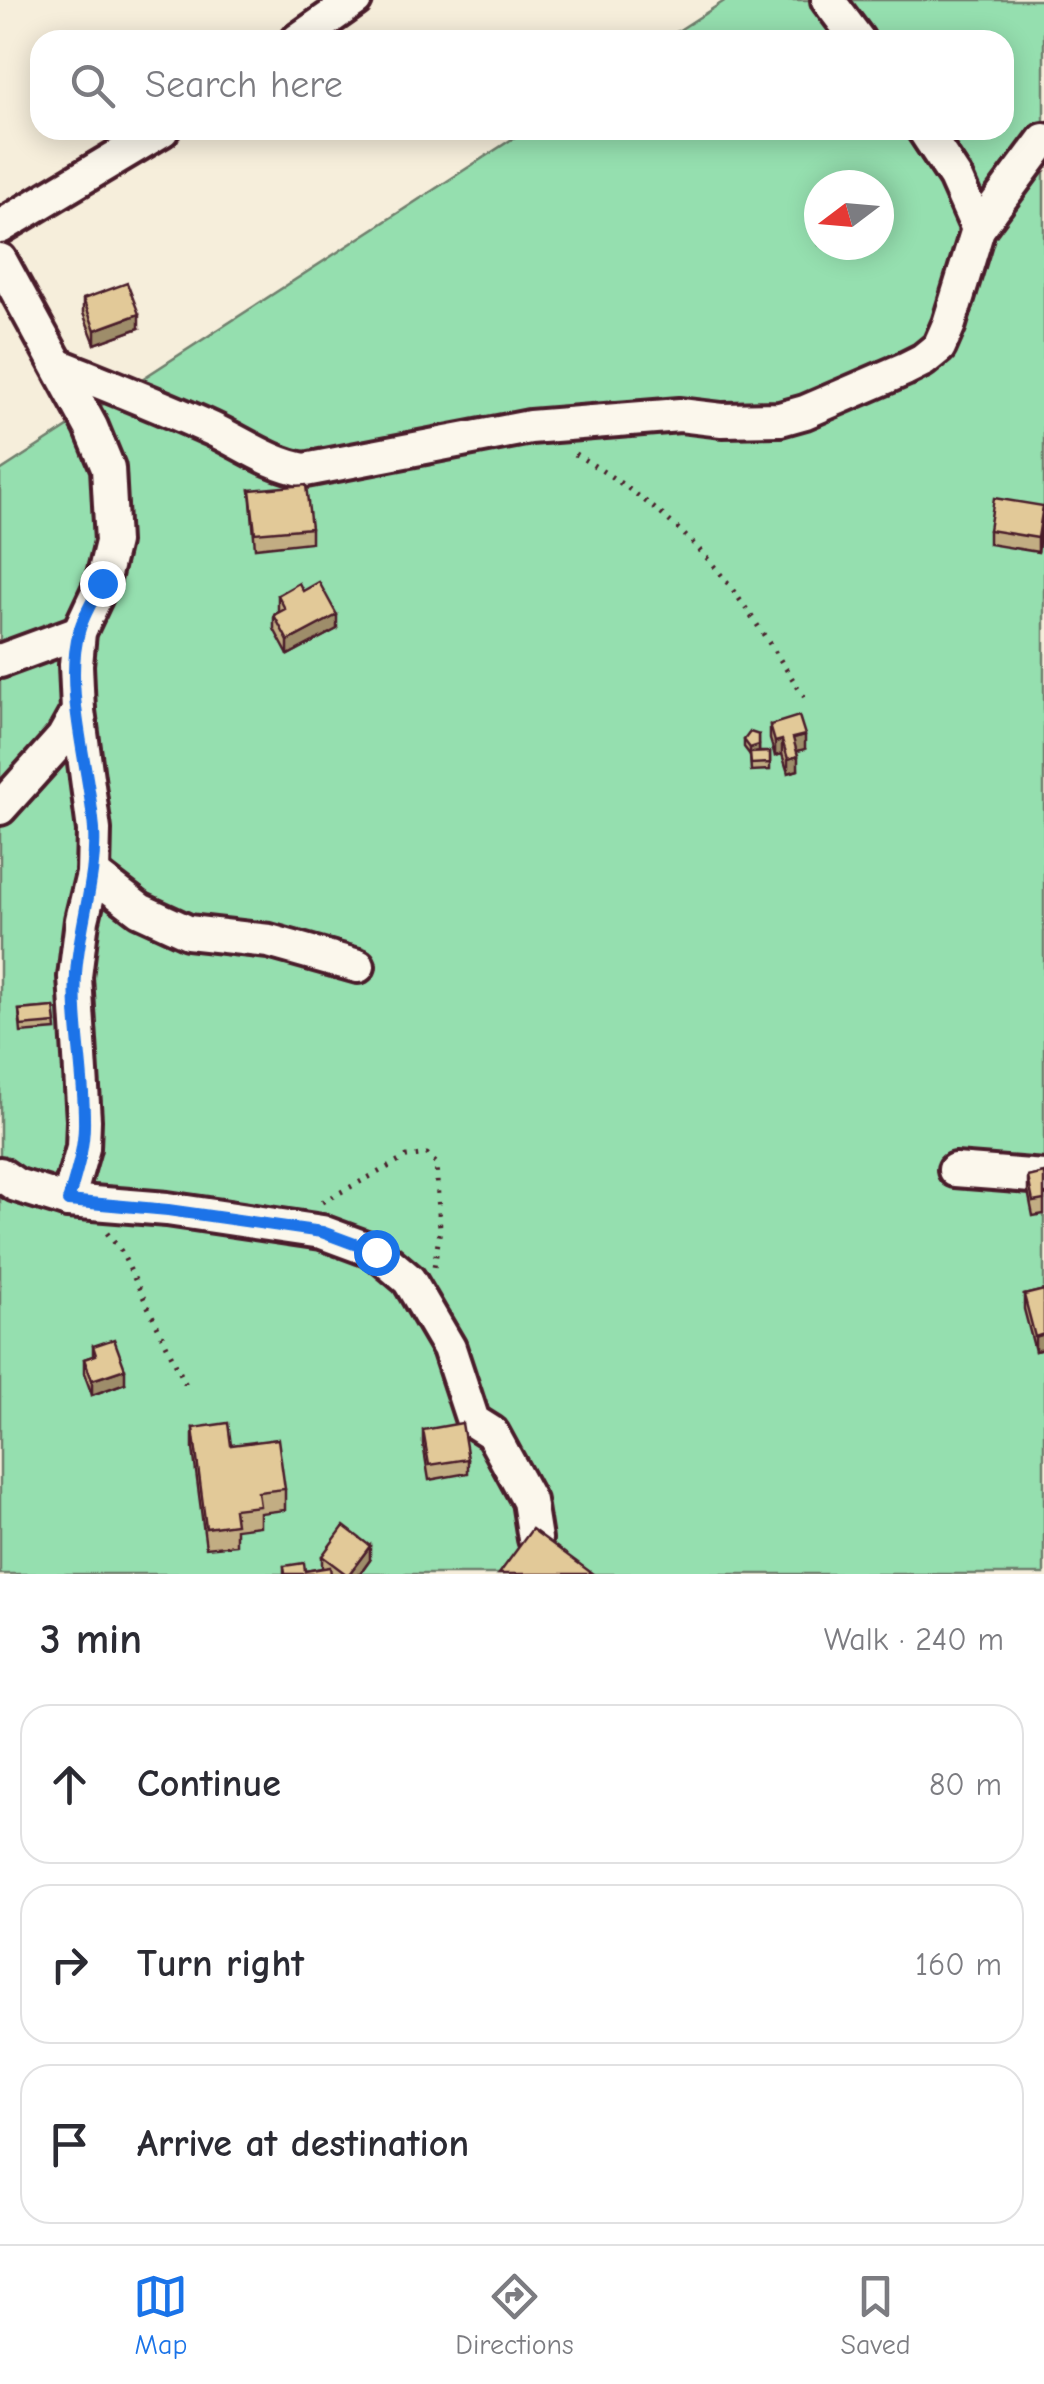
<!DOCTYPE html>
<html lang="en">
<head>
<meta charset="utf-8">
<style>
	body { margin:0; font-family:"Comic Neue",sans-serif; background:#f2f2f3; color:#2b2b33 }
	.compass { position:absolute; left:804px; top:170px; width:90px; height:90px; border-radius:50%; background:#fff; box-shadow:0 5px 25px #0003; rotate:254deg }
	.stop { position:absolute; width:30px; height:30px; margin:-22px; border:8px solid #1a73e8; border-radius:50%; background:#fff }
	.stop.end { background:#1a73e8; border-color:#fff; box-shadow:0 2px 10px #0008 }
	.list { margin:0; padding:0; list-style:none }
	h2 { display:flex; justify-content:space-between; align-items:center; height:130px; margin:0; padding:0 40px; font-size:42px }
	h2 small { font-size:32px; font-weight:400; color:#7c7c81 }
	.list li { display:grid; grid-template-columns:65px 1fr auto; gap:30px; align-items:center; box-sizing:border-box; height:160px; margin:0 20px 20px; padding:0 20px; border:2px solid #e1e1e2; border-radius:30px }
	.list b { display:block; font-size:38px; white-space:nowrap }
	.list em { font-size:32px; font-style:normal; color:#7c7c81 }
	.icon { flex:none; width:55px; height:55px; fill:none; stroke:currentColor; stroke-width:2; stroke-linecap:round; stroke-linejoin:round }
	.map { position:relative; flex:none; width:1044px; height:1574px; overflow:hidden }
	.search { position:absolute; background:#fff; box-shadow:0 5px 25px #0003; left:30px; right:30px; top:30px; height:110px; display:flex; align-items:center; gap:25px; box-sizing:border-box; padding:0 35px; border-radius:30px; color:#7c7c81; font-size:38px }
	.sheet { height:670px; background:#fff }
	nav { display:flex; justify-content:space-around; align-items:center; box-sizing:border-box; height:140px; border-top:2px solid #e1e1e2; background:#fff; font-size:28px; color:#7c7c81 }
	nav a { display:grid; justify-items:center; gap:5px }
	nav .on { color:#1a73e8 }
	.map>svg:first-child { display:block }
</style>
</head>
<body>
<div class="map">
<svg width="1044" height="1574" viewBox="0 0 1044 1574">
	<rect width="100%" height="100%" fill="#f6eedb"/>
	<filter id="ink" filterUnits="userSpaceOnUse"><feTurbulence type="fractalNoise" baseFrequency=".01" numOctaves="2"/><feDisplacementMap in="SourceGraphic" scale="20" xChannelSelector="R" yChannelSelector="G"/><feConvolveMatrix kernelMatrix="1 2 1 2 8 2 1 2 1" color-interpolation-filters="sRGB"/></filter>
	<g filter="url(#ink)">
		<path fill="#95dfaf" stroke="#707f6d" stroke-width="2.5" fill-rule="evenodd" d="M726,0h318v1574h-1044v-1103l526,-341h478v-90h-340zM819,185h60v60h-60z"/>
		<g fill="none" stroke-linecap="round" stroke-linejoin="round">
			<g stroke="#4a1f2b" stroke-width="40">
				<g id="minor">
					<polyline points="828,0 858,40"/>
					<polyline points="298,40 355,0"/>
					<polyline points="924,130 955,177 978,229"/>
					<polyline points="0,227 162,130"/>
					<polyline points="0,260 91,427 108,468 112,542 102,583 79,632 76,665 78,711 63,738 0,808"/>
					<path d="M58,365c52,21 103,41 154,64 32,15 58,35 93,41l225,-43 150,-12 42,5 58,-1 25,-7 100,-43 18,-9 16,-13 10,-23 29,-95 66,-89"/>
					<polyline points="0,661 79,632"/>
					<polyline points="93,874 140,910 188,932 269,941 358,966"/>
					<polyline points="955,1170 1044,1177"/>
					<polyline points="0,1174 16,1185 68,1201 167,1209 322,1232 376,1252 409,1280 449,1348 473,1421 492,1433 529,1501 535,1539"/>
					<polyline points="68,1201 83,1148 84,1120 75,977 82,920 93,874 94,830 78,711"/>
				</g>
			</g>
			<g stroke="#4a1f2b" stroke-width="5" stroke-dasharray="2.5 8" stroke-linecap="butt">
				<path d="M575,454c58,34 114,77 154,131 28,37 52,77 78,116"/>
				<polyline points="322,1202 407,1157 427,1154 436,1163 440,1229 434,1268"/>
				<polyline points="107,1233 121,1251 186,1385"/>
			</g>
			<use href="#minor" stroke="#fbf7ec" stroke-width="32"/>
		</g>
		<g fill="#c2ad83" stroke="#4a1f2b" stroke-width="2.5">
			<polygon points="83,299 139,328 95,344 83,313"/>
			<polygon points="250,490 311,528 311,542 255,548"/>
			<polygon points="1043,520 1038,552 989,544 989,530"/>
			<polygon points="303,591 337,629 288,655 274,629 274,615 279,612 278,609 278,595"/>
			<polygon points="770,725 805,749 797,751 798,770 788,773 782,754 775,756 770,739"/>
			<polygon points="759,735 759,752 770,752 770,770 751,771 750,755 744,747 744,740"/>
			<polygon points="54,1007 56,1030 21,1033 19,1010"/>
			<polygon points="1044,1173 1044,1214 1033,1216 1028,1191 1028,1177"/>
			<polygon points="1044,1290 1044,1349 1035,1351 1024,1309 1024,1295"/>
			<polygon points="93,1346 125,1383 92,1395 84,1373 84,1359 93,1356"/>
			<polygon points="193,1428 231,1445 285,1489 285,1510 260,1513 260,1526 236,1529 236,1545 206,1548 193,1449"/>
			<polygon points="423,1430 468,1459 468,1473 429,1480 423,1444"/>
			<polygon points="322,1556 370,1560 360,1574 284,1574 284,1566 305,1571 322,1568"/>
		</g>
		<g fill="#9e8d6a" stroke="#4a1f2b" stroke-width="2.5">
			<polygon points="139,314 139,328 95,344 95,330"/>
			<polygon points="1043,506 1043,520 1038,552 1038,538"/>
			<polygon points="337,615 337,629 288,655 288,641"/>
			<polygon points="805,735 805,749 793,752 793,738"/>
			<polygon points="782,740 782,754 775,756 775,742"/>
			<polygon points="759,745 759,752 750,755 750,748"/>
			<polygon points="798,756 798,770 788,773 788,759"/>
			<polygon points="1044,1334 1044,1349 1035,1351 1035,1337"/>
			<polygon points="125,1369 125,1383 92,1395 92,1380"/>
			<polygon points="370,1546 370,1560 360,1574 349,1574"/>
		</g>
		<g fill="#e2c998" stroke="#4a1f2b" stroke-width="2.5">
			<polygon points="577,32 585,40 570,40"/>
			<polygon points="525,33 529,40 514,40"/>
			<polygon points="127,283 139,314 95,330 83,299"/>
			<polygon points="306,485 311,528 255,533 250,490"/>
			<polygon points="994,498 1043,506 1038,538 989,530"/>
			<polygon points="319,582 337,615 288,641 274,615 285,609 278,595 299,583 303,591"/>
			<polygon points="799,716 805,735 793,738 798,756 788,759 782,740 775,742 770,725"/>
			<polygon points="750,732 759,735 759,745 750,748 744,740"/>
			<polygon points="770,752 770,763 751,764 750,753"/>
			<polygon points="54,1007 56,1023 21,1026 19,1010"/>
			<polygon points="1044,1173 1044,1200 1033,1202 1028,1177"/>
			<polygon points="1044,1290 1044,1334 1035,1337 1024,1295"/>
			<polygon points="114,1339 125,1369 92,1380 84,1359 96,1355 93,1346"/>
			<polygon points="228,1423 231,1445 278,1439 285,1489 258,1492 260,1506 234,1509 236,1524 206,1528 193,1428"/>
			<polygon points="462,1423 468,1459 429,1465 423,1430"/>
			<polygon points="344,1526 370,1546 349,1574 346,1574 322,1556"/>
			<polygon points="532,1529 593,1574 499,1574"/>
			<polygon points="304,1563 305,1571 330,1567 331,1574 285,1574 284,1566"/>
		</g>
	</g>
	<g fill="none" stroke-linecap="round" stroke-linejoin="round" filter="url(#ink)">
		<path stroke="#1a73e8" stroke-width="12" d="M102,583c-8,16 -19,32 -23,49 -16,57 11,139 15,198 3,48 -15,95 -18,144 -3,47 8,97 8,145 1,28 -8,55 -16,82l100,9 154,22 54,20"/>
	</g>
</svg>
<svg class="compass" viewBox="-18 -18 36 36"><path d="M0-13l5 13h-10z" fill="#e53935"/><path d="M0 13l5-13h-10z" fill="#7c7c81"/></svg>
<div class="stop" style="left:376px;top:1252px"></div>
<div class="stop end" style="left:102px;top:583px"></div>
<div class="search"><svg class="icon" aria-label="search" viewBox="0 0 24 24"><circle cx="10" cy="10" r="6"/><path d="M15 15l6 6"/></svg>Search here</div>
</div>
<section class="sheet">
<h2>3 min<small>Walk · 240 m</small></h2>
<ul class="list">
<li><svg class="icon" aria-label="ahead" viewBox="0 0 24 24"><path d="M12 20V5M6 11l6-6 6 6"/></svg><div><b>Continue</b></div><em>80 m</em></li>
<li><svg class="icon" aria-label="right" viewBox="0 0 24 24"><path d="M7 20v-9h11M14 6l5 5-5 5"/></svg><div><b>Turn right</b></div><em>160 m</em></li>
<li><svg class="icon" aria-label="arrive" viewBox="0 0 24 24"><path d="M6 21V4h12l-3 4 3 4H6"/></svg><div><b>Arrive at destination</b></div></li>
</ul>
</section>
<nav>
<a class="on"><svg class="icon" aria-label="map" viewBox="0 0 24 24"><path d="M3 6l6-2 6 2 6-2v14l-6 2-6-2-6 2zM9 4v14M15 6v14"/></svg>Map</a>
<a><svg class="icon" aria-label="directions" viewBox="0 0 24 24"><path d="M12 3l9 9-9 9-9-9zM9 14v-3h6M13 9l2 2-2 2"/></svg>Directions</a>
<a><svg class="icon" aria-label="saved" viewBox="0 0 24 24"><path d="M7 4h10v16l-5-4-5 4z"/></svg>Saved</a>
</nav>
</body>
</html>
